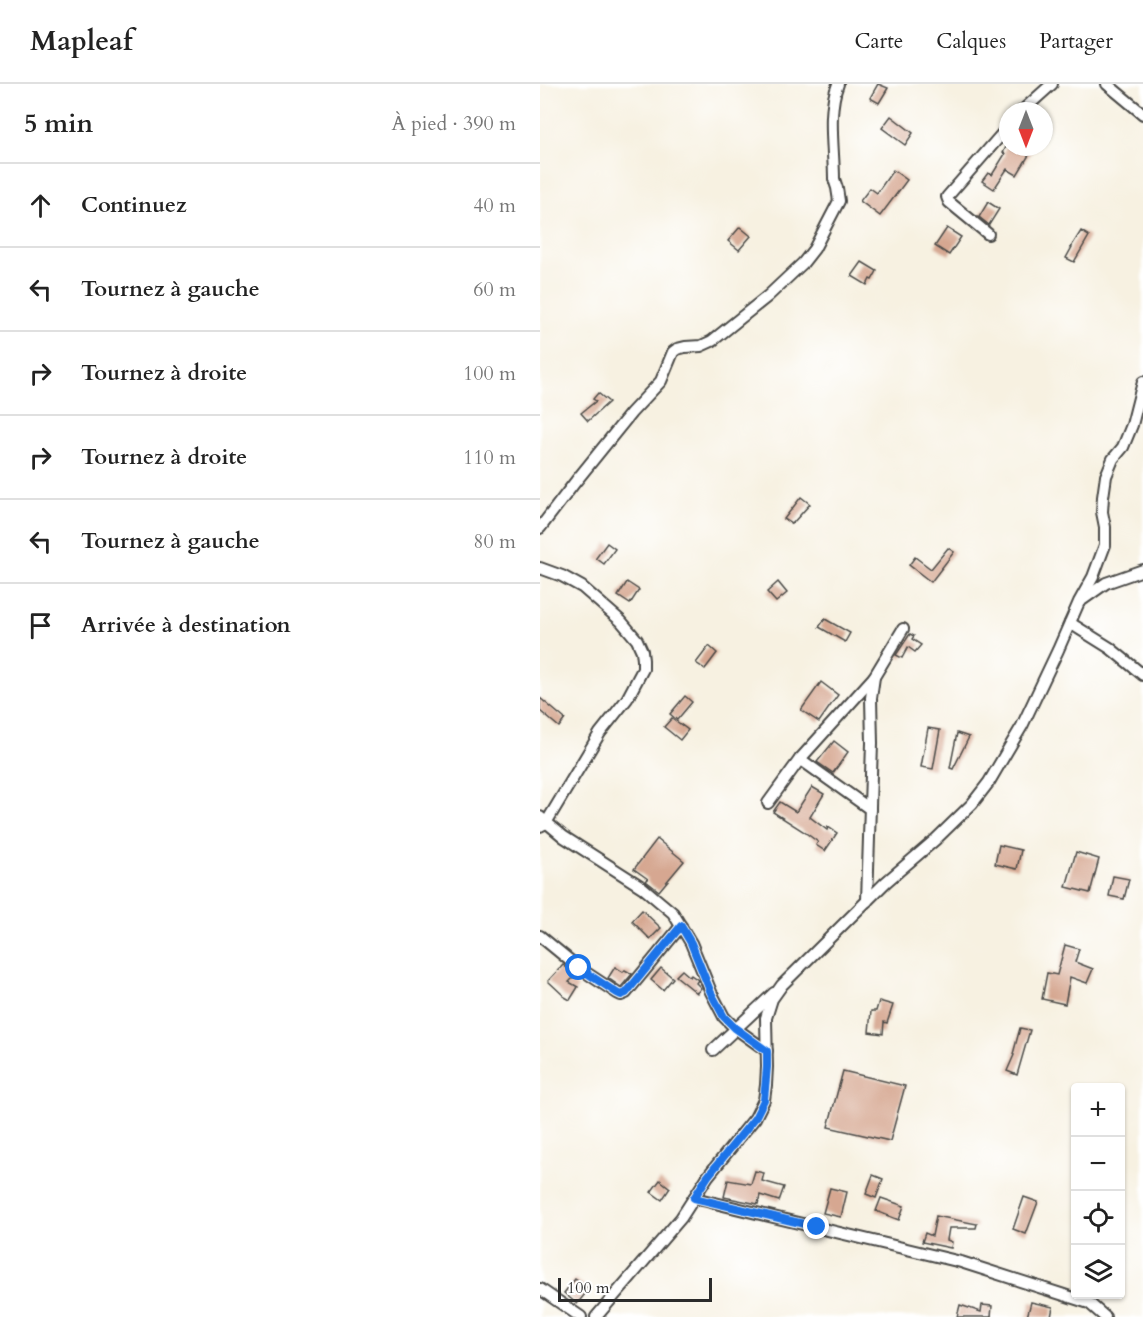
<!DOCTYPE html>
<html lang="fr">
<head>
<meta charset="utf-8">
<style>
	body { margin:0; font-family:Cardo,serif; background:#f6f6f6; color:#222 }
	.controls { position:absolute; right:18px; bottom:18px; display:grid; overflow:hidden; border-radius:6px; box-shadow:0 2px 4px #0004 }
	.controls button { width:54px; height:54px; display:grid; place-items:center; padding:0; border:0; border-bottom:2px solid #e0e0e0; background:#fff; color:#222; font:30px sans-serif }
	.compass { position:absolute; left:459px; top:18px; width:54px; height:54px; border-radius:50%; background:#fff; box-shadow:0 2px 4px #0004; rotate:180deg }
	.scale { position:absolute; left:18px; bottom:15px; width:154px; box-sizing:border-box; padding-left:6px; border:3px solid #2b2b2b; border-top:0; font-size:16px; line-height:21px; white-space:nowrap; color:#2b2b2b; -webkit-text-stroke:4px #fff; paint-order:stroke }
	.stop { position:absolute; width:18px; height:18px; margin:-14px; border:4px solid #1a73e8; border-radius:50%; background:#fff }
	.stop.end { background:#1a73e8; border-color:#fff; box-shadow:0 2px 6px #0008 }
	.list { margin:0; padding:0; list-style:none }
	h2 { display:flex; justify-content:space-between; align-items:center; height:78px; margin:0; padding:0 24px; font-size:26px }
	h2 small { font-size:20px; font-weight:400; color:#767676 }
	.list li { display:grid; grid-template-columns:39px 1fr auto; gap:18px; align-items:center; box-sizing:border-box; height:84px; padding:0 24px; border-top:2px solid #e0e0e0 }
	.list b { display:block; font-size:22px; white-space:nowrap }
	.list em { font-size:20px; font-style:normal; color:#767676 }
	.icon { flex:none; width:33px; height:33px; fill:none; stroke:currentColor; stroke-width:2; stroke-linecap:round; stroke-linejoin:round }
	.map { position:relative; flex:none; width:603px; height:1233px; overflow:hidden }
	header { display:flex; align-items:center; gap:36px; box-sizing:border-box; height:84px; padding:0 30px; background:#fff; border-bottom:2px solid #e0e0e0 }
	header strong { font-size:28px }
	nav { display:flex; gap:33px; margin-inline-start:auto; font-size:21px }
	main { display:flex }
	aside { flex:1; background:#fff }
	.map>svg:first-child { display:block }
</style>
</head>
<body>
<header>
<strong>Mapleaf</strong>
<nav><a>Carte</a><a>Calques</a><a>Partager</a></nav>
</header>
<main>
<aside>
<h2>5 min<small>À pied · 390 m</small></h2>
<ul class="list">
<li><svg class="icon" aria-label="ahead" viewBox="0 0 24 24"><path d="M12 20V5M6 11l6-6 6 6"/></svg><div><b>Continuez</b></div><em>40 m</em></li>
<li><svg class="icon" aria-label="left" viewBox="0 0 24 24"><path d="M17 20v-9H6M10 6l-5 5 5 5"/></svg><div><b>Tournez à gauche</b></div><em>60 m</em></li>
<li><svg class="icon" aria-label="right" viewBox="0 0 24 24"><path d="M7 20v-9h11M14 6l5 5-5 5"/></svg><div><b>Tournez à droite</b></div><em>100 m</em></li>
<li><svg class="icon" aria-label="right" viewBox="0 0 24 24"><path d="M7 20v-9h11M14 6l5 5-5 5"/></svg><div><b>Tournez à droite</b></div><em>110 m</em></li>
<li><svg class="icon" aria-label="left" viewBox="0 0 24 24"><path d="M17 20v-9H6M10 6l-5 5 5 5"/></svg><div><b>Tournez à gauche</b></div><em>80 m</em></li>
<li><svg class="icon" aria-label="arrive" viewBox="0 0 24 24"><path d="M6 21V4h12l-3 4 3 4H6"/></svg><div><b>Arrivée à destination</b></div></li>
</ul>
</aside>
<div class="map">
<svg width="603" height="1233" viewBox="0 0 603 1233">
	<rect width="100%" height="100%" fill="#fff"/>
	<filter id="ink" filterUnits="userSpaceOnUse"><feTurbulence type="fractalNoise" baseFrequency=".0167" numOctaves="2"/><feDisplacementMap in="SourceGraphic" scale="12" xChannelSelector="R" yChannelSelector="G"/><feConvolveMatrix kernelMatrix="1 2 1 2 8 2 1 2 1" color-interpolation-filters="sRGB"/></filter>
	<filter id="wash" filterUnits="userSpaceOnUse"><feTurbulence type="fractalNoise" baseFrequency=".008" numOctaves="4" result="noise"/><feDisplacementMap in="SourceGraphic" scale="24" xChannelSelector="R" yChannelSelector="G"/><feGaussianBlur stdDeviation="1.35" result="paint"/><feColorMatrix in="noise" values="0 0 0 0 0 0 0 0 0 0 0 0 0 0 0 0 0 1.4 0 .05"/><feComposite in="paint" operator="in"/></filter>
	<g filter="url(#wash)">
		<rect width="100%" height="100%" fill="#f7f1e1"/>
		<g id="blocks">
			<g fill="#d6a791">
				<polygon points="338,0 348,4 339,19 330,14"/>
				<polygon points="351,32 373,49 365,61 342,44"/>
				<polygon points="466,63 487,63 492,66 477,91 467,85 454,105 442,97 448,89 452,91 465,70 463,69"/>
				<polygon points="353,86 367,96 340,132 320,117 330,104 337,109"/>
				<polygon points="448,118 459,125 449,141 439,133"/>
				<polygon points="200,143 211,152 199,166 188,157"/>
				<polygon points="407,144 421,153 409,171 395,162"/>
				<polygon points="541,147 549,152 534,178 526,174 532,163 531,163"/>
				<polygon points="322,178 337,187 332,196 330,195 327,201 312,192"/>
				<polygon points="58,309 69,318 48,337 41,329 56,317 53,315"/>
				<polygon points="261,413 270,420 252,440 244,435"/>
				<polygon points="67,459 75,465 64,480 56,474"/>
				<polygon points="408,464 414,468 391,498 369,481 375,473 391,485"/>
				<polygon points="87,498 99,506 90,520 78,512"/>
				<polygon points="238,498 247,509 236,518 227,508"/>
				<polygon points="285,535 310,549 305,558 279,543"/>
				<polygon points="370,550 374,552 372,555 381,561 375,568 368,563 362,574 356,571"/>
				<polygon points="169,562 177,569 165,585 156,579"/>
				<polygon points="281,598 298,611 279,638 261,626"/>
				<polygon points="145,612 152,618 137,636 130,630"/>
				<polygon points="0,614 25,635 19,643 0,627"/>
				<polygon points="132,634 148,646 140,656 124,643"/>
				<polygon points="388,644 400,646 393,685 381,683"/>
				<polygon points="417,649 429,653 413,685 410,684"/>
				<polygon points="294,657 308,668 293,689 277,678"/>
				<polygon points="272,703 284,710 270,733 287,746 288,743 297,749 285,767 276,761 278,758 263,747 233,728 240,718 256,728"/>
				<polygon points="117,755 144,777 119,807 106,797 108,795 94,785"/>
				<polygon points="459,761 481,766 477,785 455,780"/>
				<polygon points="536,768 559,775 550,809 526,803"/>
				<polygon points="573,792 589,795 584,815 569,812"/>
				<polygon points="102,826 121,844 110,855 92,837"/>
				<polygon points="525,861 539,865 535,878 553,885 547,899 530,893 525,920 502,915 507,889 517,891"/>
				<polygon points="23,881 36,891 29,898 38,903 30,916 23,912 23,911 8,897"/>
				<polygon points="75,883 83,888 85,886 92,890 81,903 68,894"/>
				<polygon points="121,884 133,894 123,906 111,896"/>
				<polygon points="142,886 150,893 151,891 158,896 156,899 161,904 157,909 136,892"/>
				<polygon points="339,917 353,921 347,939 344,938 343,950 329,948 331,927 336,927"/>
				<polygon points="480,944 490,946 477,991 467,987 474,971 473,970"/>
				<polygon points="303,987 365,1002 350,1057 288,1043"/>
				<polygon points="215,1087 224,1089 222,1097 244,1103 239,1117 220,1111 218,1120 184,1113 188,1096 211,1100"/>
				<polygon points="333,1091 343,1095 336,1114 326,1110"/>
				<polygon points="120,1096 130,1104 122,1116 111,1108"/>
				<polygon points="290,1104 307,1108 301,1133 283,1129"/>
				<polygon points="484,1113 498,1118 486,1150 473,1145"/>
				<polygon points="341,1114 364,1122 359,1136 336,1127"/>
				<polygon points="396,1132 437,1140 436,1144 409,1144 407,1156 412,1158 411,1164 382,1158 385,1149 392,1152"/>
				<polygon points="35,1195 49,1205 37,1220 24,1209"/>
				<polygon points="491,1218 513,1223 511,1233 487,1233"/>
				<polygon points="420,1221 441,1228 442,1221 452,1222 451,1233 417,1233"/>
			</g>
		</g>
	</g>
	<g filter="url(#ink)">
		<use href="#blocks" fill-opacity="0" stroke="#4a4946" stroke-width="1.5"/>
		<g fill="none" stroke-linecap="round" stroke-linejoin="round">
			<g stroke="#4a4946" stroke-width="14">
				<g id="street">
					<polyline points="567,0 603,30"/>
					<polyline points="482,27 512,0"/>
					<polyline points="448,150 409,118 407,113 468,43"/>
					<path d="M0,444l36,-47 55,-68 30,-32 12,-29 4,-3 8,-2 16,-1 11,-5 56,-45 35,-33 11,-14 25,-48 -2,-13 -3,-9c0,-30 -7,-67 4,-95"/>
					<polyline points="0,484 22,492 42,503 81,537 97,556 102,567 103,576 103,585 87,615 60,649 6,739 0,742"/>
					<polyline points="542,516 566,499 603,486"/>
					<polyline points="530,539 570,564 603,591"/>
					<polyline points="260,675 330,725"/>
					<polyline points="228,719 260,675 334,593"/>
					<polyline points="0,733 24,753 102,803 133,829 151,859 171,908 184,933 195,944 227,967"/>
					<polyline points="327,817 332,659 331,614 334,593 363,545"/>
					<polyline points="0,852 39,884 77,909 81,911 86,909 141,842"/>
					<polyline points="173,966 234,909"/>
					<polyline points="154,1114 421,1178 549,1219 565,1233"/>
					<polyline points="0,1205 41,1233"/>
					<polyline points="56,1233 141,1134 168,1092 215,1034 224,1016 226,1001 227,983 226,934 232,915 242,901 346,798 395,756 432,720 449,698 466,669 482,642 518,566 539,518 553,493 565,461 565,443 562,428 563,413 566,392 573,375 583,363 592,341 603,298"/>
				</g>
			</g>
			<use href="#street" stroke="#fff" stroke-width="10"/>
		</g>
	</g>
	<g fill="none" stroke-linecap="round" stroke-linejoin="round" filter="url(#ink)">
		<polyline stroke="#1a73e8" stroke-width="8" points="39,884 77,909 81,911 86,909 141,842 151,859 171,909 184,933 195,944 227,967 227,983 224,1016 215,1034 168,1092 154,1114 277,1143"/>
	</g>
</svg>
<div class="controls">
<button>+</button>
<button>−</button>
<button><svg class="icon" aria-label="locate" viewBox="0 0 24 24"><circle cx="12" cy="12" r="6"/><path d="M12 2v4M12 18v4M2 12h4M18 12h4"/></svg></button>
<button><svg class="icon" aria-label="layers" viewBox="0 0 24 24"><path d="M12 4l9 5-9 5-9-5zM3 14l9 5 9-5"/></svg></button>
</div>
<svg class="compass" viewBox="-18 -18 36 36"><path d="M0-13l5 13h-10z" fill="#e53935"/><path d="M0 13l5-13h-10z" fill="#767676"/></svg>
<div class="scale">100 m</div>
<div class="stop" style="left:39px;top:884px"></div>
<div class="stop end" style="left:277px;top:1143px"></div>
</div>
</main>
</body>
</html>
